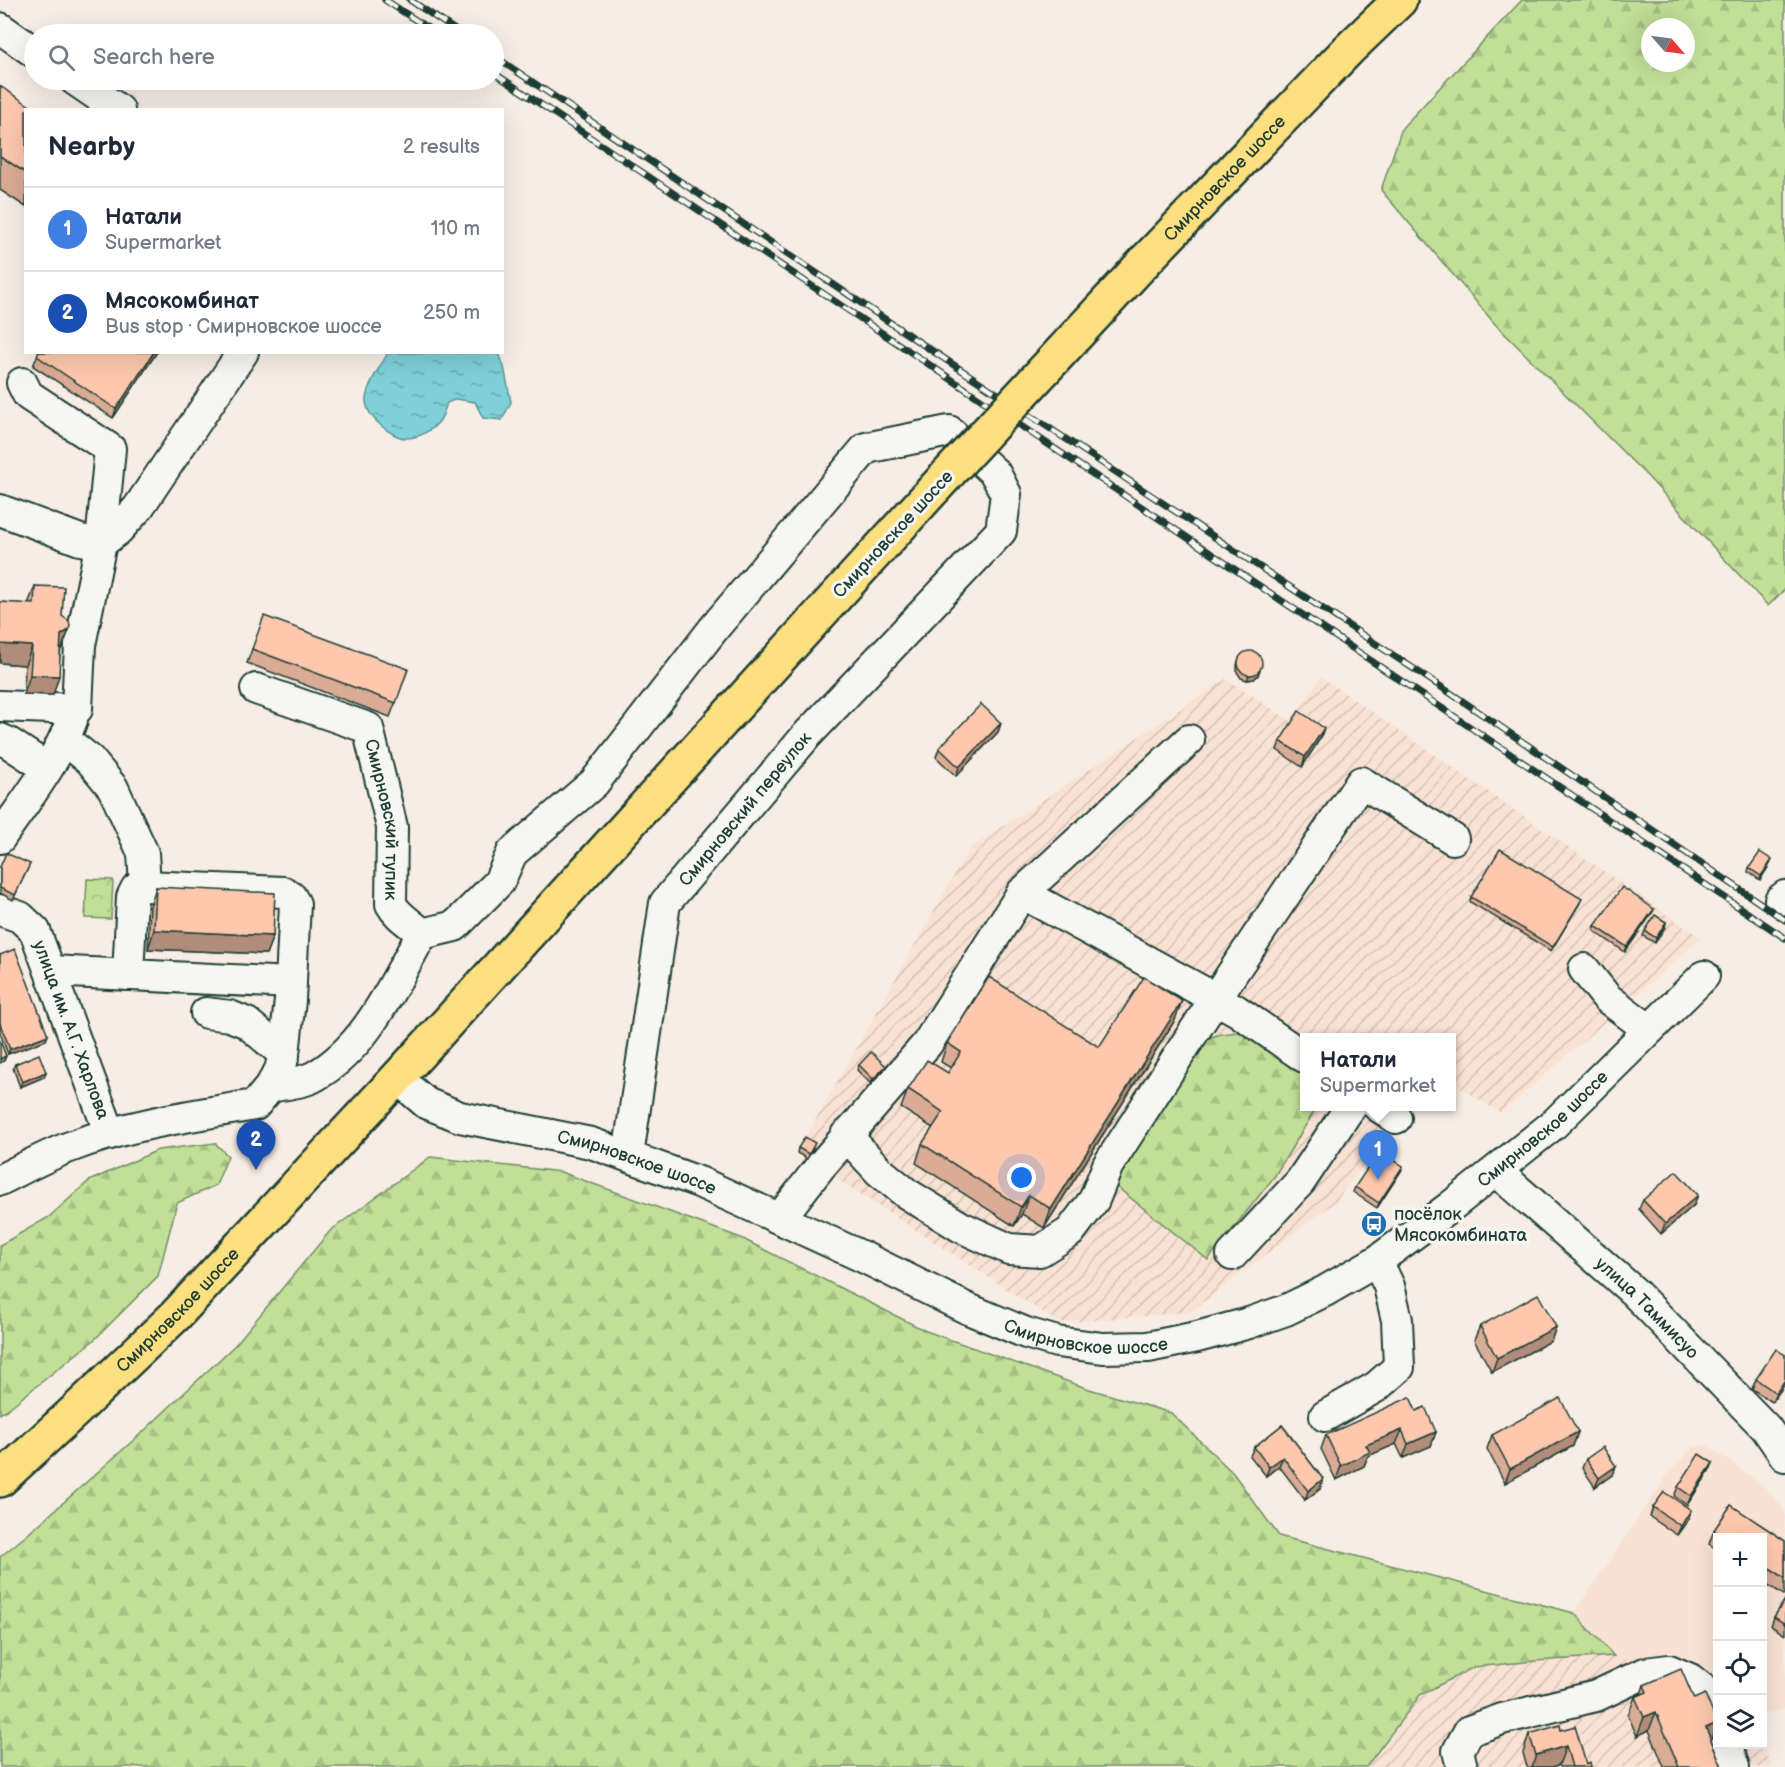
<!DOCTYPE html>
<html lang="en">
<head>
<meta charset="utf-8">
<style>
	body { margin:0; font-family:"Balsamiq Sans",sans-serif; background:#f6f6f7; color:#1f2937 }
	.controls { position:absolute; right:18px; bottom:18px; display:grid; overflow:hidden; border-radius:0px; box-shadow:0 6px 24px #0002 }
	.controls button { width:54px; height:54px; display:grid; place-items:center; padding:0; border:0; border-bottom:2px solid #e0e1e3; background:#fff; color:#1f2937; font:30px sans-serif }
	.compass { position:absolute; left:1641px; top:18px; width:54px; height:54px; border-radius:50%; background:#fff; box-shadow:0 6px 24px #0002; rotate:118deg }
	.you { position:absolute; left:1022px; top:1178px; width:21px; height:21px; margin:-15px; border:4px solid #fff; border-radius:50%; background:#1a73e8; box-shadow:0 0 0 9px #1a73e833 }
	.badge { display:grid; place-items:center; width:39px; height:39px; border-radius:50%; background:#0b8043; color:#fff; font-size:20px; font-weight:700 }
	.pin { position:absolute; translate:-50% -50px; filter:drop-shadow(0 2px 3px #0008) }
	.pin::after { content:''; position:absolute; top:32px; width:21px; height:18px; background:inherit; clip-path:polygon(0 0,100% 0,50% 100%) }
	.popup { position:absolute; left:1300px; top:1033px; width:156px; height:78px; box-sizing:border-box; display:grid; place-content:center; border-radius:0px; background:#fff; filter:drop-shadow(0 2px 4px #0005); font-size:20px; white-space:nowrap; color:#747a83 }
	.popup b { font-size:22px; color:#1f2937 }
	.popup::after { content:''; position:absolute; left:50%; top:100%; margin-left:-12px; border:12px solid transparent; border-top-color:#fff }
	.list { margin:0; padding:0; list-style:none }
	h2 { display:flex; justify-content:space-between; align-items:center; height:78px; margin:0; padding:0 24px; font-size:26px }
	h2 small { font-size:20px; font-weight:400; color:#747a83 }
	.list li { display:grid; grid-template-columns:39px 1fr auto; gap:18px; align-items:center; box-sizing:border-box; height:84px; padding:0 24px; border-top:2px solid #e0e1e3 }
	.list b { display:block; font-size:22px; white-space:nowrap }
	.list p { margin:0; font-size:20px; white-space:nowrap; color:#747a83 }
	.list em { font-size:20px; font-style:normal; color:#747a83 }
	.icon { flex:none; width:33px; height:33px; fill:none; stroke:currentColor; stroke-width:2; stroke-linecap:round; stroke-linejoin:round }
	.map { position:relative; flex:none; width:1785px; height:1767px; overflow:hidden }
	.search { position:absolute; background:#fff; box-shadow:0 6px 24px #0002; left:24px; top:24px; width:480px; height:66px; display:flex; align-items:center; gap:15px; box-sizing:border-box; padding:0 21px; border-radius:33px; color:#747a83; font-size:22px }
	.panel { position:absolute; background:#fff; box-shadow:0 6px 24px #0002; left:24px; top:108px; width:480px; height:246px; border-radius:0px }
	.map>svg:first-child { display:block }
</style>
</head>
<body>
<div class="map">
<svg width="1785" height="1767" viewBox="0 0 1785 1767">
	<defs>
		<pattern id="industrial-furrows" width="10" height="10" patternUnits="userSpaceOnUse" patternTransform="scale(1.5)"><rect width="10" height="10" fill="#f9e2d4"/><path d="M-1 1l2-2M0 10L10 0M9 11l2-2" fill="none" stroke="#d5c3b7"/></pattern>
		<pattern id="forest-firs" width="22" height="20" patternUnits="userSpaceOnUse" patternTransform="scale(1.5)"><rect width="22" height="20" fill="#c1df97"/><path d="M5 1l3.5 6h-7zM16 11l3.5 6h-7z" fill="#a5c083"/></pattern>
		<pattern id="park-crowns" width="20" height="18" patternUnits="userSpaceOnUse" patternTransform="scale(1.5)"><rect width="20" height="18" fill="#c1df97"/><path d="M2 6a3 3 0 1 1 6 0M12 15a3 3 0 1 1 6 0" fill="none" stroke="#a5c083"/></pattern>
		<pattern id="water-ripples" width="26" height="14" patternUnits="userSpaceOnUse" patternTransform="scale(1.5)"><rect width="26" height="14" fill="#7fd0d8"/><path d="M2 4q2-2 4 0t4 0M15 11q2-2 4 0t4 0" fill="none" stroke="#67aab0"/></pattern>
	</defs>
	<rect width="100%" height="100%" fill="#f7ede4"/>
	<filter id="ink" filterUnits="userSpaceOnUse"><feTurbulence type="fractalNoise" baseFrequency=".0167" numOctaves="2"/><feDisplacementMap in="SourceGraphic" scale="12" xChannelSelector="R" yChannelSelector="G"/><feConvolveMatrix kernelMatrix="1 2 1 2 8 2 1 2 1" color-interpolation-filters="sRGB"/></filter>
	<g filter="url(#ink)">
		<polygon fill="#f9e2d4" points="1707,1445 1763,1485 1785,1511 1785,1708 1763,1715 1762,1538 1718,1538 1717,1691 1681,1663 1614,1656 1574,1613 1670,1471 1693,1447"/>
		<g fill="url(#industrial-furrows)">
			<polygon points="1321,677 1701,938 1501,1113 1452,1083 1452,1038 1304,1038 1304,1106 1405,1107 1336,1201 1190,1312 1059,1323 797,1153 969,849 1226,679 1291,721"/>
			<polygon points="1614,1656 1681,1663 1717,1691 1718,1744 1763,1744 1771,1767 1366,1767 1420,1695 1474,1667 1535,1661"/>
		</g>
		<g fill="url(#forest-firs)" stroke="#708e66" stroke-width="1.5" fill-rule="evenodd">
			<path d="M1522,0h263v589l-17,17 -120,-129 -153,-153 -114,-134 21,-62zM1650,27h36v36h-36z"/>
			<polygon points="1247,1031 1304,1070 1304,1106 1317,1107 1274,1177 1208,1260 1112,1183 1209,1038 1221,1034"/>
			<polygon points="215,1143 228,1156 216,1185 177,1203 158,1276 94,1340 8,1409 0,1414 0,1245 49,1217 89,1181 158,1150"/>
			<polygon points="430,1157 561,1172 741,1238 926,1331 1086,1388 1171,1413 1233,1473 1279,1536 1574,1613 1614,1656 1535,1661 1474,1667 1420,1695 1366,1767 0,1767 0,1557 28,1534 145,1430 235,1345 330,1231"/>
		</g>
		<polygon fill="url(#park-crowns)" stroke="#708e66" stroke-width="1.5" points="87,879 113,880 111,919 85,918"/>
		<path fill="url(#water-ripples)" stroke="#599596" stroke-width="1.5" d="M499,353l5,14 7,35 -9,18 -19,-2 -8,-16 -19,-3 -9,4c-2,5 -4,13 -7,17 -6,9 -21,18 -32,18 -16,1 -43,-22 -42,-39 2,-16 14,-32 22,-46z"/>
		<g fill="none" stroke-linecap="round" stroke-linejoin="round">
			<g stroke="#1f3d34" stroke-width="34">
				<g id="minor">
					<polyline points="0,28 34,52"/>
					<polyline points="75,80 119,110"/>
					<polyline points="22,383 28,395 110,449 101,543 118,530 138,508 243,352"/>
					<polyline points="0,510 80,540 101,543 80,645 77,709 0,706"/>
					<path id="s1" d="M256,689l112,39 24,99 -1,77c7,13 20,19 31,30 -29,50 -54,112 -107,142 -12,7 -31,8 -45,11"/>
					<polyline points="0,739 9,743 47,768"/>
					<polyline points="65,740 90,760 113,788 143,853 145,886"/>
					<path d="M0,838c26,-38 56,-75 72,-118"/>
					<polyline points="1022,893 1236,1010 1304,1057"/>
					<polyline points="1780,900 1785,896"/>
					<path id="s2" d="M0,910l20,7 15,14 75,203"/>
					<polyline points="422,934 455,926 499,882 512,853 594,783 715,627 866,448 949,431 995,473 1006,494 1001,531 807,735 665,903 628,1156"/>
					<polyline points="1584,969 1607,998 1648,1029"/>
					<polyline points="50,971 291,983"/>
					<polyline points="206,1013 230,1016 247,1023 284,1054"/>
					<path id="s3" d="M397,1078l29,25 34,14 131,26 108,39 164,75 103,51 60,25 31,9 46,6 45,-1 49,-10 52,-14 37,-13 39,-19 52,-30 73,-54 104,-83 150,-148"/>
					<polyline points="1378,1106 1396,1118"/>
					<polyline points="846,1135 879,1171 906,1193 961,1227 1009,1249 1040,1251 1070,1232 1094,1200 1108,1165 1215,999 1361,782 1453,839"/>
					<path id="s4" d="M1496,1171l138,121 132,136 19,28"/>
					<path d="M0,1180c22,-11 44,-23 67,-32 59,-23 126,-33 188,-43l15,-18 10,-17 4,-16 6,-54 5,-96 -4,-7 -7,-5 -139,-6 -9,3 -4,8 -4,78"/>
					<polyline points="780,1218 820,1167 927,1044 1022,893 1189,740"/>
					<polyline points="1232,1255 1300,1182 1351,1106"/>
					<polyline points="1325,1416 1376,1387 1399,1367 1397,1320 1389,1286 1377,1261"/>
					<polyline points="1726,1744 1734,1767"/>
					<polyline points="1462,1767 1458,1751 1469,1731 1502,1719 1596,1696 1645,1673 1669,1670 1690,1679 1709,1694 1718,1719"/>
				</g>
			</g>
			<g stroke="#1f3d34" stroke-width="38">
				<g id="major">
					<path id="s5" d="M1147,259l202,-210 51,-49"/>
					<path id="s6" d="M0,1480l76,-70 99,-94 222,-238 537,-589"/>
				</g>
			</g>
			<use href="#minor" stroke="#f6f6f2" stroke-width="30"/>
			<use href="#major" stroke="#fce080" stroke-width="33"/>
			<g stroke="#1f3d34" stroke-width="7">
				<g id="rail">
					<polyline points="385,0 437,34"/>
					<polyline points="410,0 461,34"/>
					<polyline points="494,56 913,338 1464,702 1785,920"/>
					<polyline points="494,73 1785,938"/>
				</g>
			</g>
			<use href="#rail" stroke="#f6f6f2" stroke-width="4.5" stroke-dasharray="14" stroke-linecap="butt"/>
			<g stroke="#1f3d34" stroke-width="38" stroke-linecap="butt">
				<polyline id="major-bridge" points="934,489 1147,259"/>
			</g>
			<use href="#major-bridge" stroke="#fce080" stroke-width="33"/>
		</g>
		<g fill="#daac96" stroke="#1f3d34" stroke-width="1.5">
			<polygon points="0,86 26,110 26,207 0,190"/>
			<polygon points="39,352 157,352 113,418 33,366"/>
			<polygon points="35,586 62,616 69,630 62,648 61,649 53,695 24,694 25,665 0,663 0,602 28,604"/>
			<polygon points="252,649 408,669 390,717 247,663"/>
			<polygon points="1238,661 1258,675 1254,679 1247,680 1241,678 1237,672 1237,665"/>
			<polygon points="1001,723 998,732 956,776 936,757 939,748"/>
			<polygon points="1321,737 1302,767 1277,750 1280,741"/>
			<polygon points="30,864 13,900 0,893 0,867"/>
			<polygon points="1770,864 1760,880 1748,872 1749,868"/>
			<polygon points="156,887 273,936 266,954 148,949 150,906"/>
			<polygon points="1471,897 1580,903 1551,951 1470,902"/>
			<polygon points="1654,909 1652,913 1625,952 1594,931 1595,926"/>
			<polygon points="1666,922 1665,927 1655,943 1643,936 1645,931"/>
			<polygon points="0,955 48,1035 46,1040 8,1054 0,1033"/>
			<polygon points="1175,1020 1044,1228 1022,1214 1014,1226 916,1163 922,1144 933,1128 901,1108 908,1089 948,1073 951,1068 941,1062 947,1043 1099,1047"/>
			<polygon points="15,1064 44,1077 20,1087 13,1068"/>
			<polygon points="859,1065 886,1066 884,1070 871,1084 857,1070"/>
			<polygon points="798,1148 813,1148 807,1159 797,1153"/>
			<polygon points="1401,1171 1377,1208 1353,1192 1355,1187"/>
			<polygon points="1643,1200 1694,1205 1661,1234 1639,1209"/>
			<polygon points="1480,1326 1556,1327 1551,1341 1492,1372 1474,1340"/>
			<polygon points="1785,1355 1785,1384 1772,1402 1752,1389 1756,1379"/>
			<polygon points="1416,1411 1436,1432 1431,1446 1403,1458 1396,1444 1368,1456 1364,1466 1336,1480 1321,1449 1326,1435"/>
			<polygon points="1282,1425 1323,1479 1320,1489 1305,1500 1279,1466 1266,1476 1250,1456 1254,1447"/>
			<polygon points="1578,1432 1573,1446 1505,1483 1487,1449 1492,1435"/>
			<polygon points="1586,1459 1612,1475 1595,1487 1582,1468"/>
			<polygon points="1713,1463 1709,1472 1687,1505 1674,1496 1678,1487"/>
			<polygon points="1731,1505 1785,1541 1785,1594 1784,1595 1762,1581 1762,1538 1718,1538 1718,1550 1709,1544 1714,1530"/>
			<polygon points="1653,1507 1688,1520 1677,1535 1650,1517"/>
			<polygon points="1785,1600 1785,1635 1771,1626 1774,1617"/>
			<polygon points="1644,1685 1694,1699 1717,1723 1711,1740 1722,1767 1664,1767 1649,1730 1637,1736 1628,1715 1635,1697 1641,1694"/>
			<polygon points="1561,1730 1586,1764 1591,1767 1560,1767 1559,1765 1552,1767 1527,1767 1523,1753 1529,1734"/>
		</g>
		<g fill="#b18c7a" stroke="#1f3d34" stroke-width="1.5">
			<polygon points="154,352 157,352 113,418 116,409"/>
			<polygon points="69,630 62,648 55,653 61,635"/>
			<polygon points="0,644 32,646 25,665 0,663"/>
			<polygon points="1260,670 1258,675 1254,679 1247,680 1249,675"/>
			<polygon points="30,675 59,676 53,695 24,694"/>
			<polygon points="1001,723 998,732 956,776 959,767"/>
			<polygon points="1324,728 1321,737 1302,767 1305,757"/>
			<polygon points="1772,860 1770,864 1760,880 1761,876"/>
			<polygon points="1654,909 1652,913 1625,952 1627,947"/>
			<polygon points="1666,922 1665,927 1655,943 1656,938"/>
			<polygon points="154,930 273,936 266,954 148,949"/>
			<polygon points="1182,1001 1175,1020 1044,1228 1051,1209"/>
			<polygon points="48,1035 46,1040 8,1054 10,1049"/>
			<polygon points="6,1056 4,1061 0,1063 0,1059"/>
			<polygon points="886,1066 884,1070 871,1084 873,1079"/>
			<polygon points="46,1072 44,1077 20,1087 22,1082"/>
			<polygon points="1403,1166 1401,1171 1377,1208 1379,1203"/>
			<polygon points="1029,1195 1022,1214 1014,1226 1021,1207"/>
			<polygon points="1698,1195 1694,1205 1661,1234 1665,1224"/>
			<polygon points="1556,1327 1551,1341 1492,1372 1497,1358"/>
			<polygon points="1785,1380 1785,1384 1772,1402 1776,1393"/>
			<polygon points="1402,1430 1396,1444 1368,1456 1364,1466 1336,1480 1341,1466 1366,1445"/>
			<polygon points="1436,1432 1431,1446 1403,1458 1408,1444"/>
			<polygon points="1578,1432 1573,1446 1505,1483 1510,1469"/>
			<polygon points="1283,1457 1279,1466 1266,1476 1269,1467"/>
			<polygon points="1713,1463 1709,1472 1687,1505 1691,1496"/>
			<polygon points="1616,1466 1612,1475 1595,1487 1599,1478"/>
			<polygon points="1323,1479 1320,1489 1305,1500 1308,1491"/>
			<polygon points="1691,1510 1688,1520 1677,1535 1681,1526"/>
			<polygon points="1656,1712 1649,1730 1637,1736 1644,1717"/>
			<polygon points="1717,1723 1710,1742 1706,1728"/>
			<polygon points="1566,1746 1559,1765 1552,1767 1532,1767 1536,1755"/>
		</g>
		<g fill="#fdc8ae" stroke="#1f3d34" stroke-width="1.5">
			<polygon points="0,86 36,110 26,110 26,173 0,156"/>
			<polygon points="39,352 154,352 116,409 37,356"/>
			<polygon points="35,586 64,587 62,616 69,621 70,625 69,630 61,635 59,676 30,675 32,646 0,644 0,602 34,604"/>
			<polygon points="264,616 408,669 396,703 252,649"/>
			<circle cx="1250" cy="663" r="12"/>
			<polygon points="981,704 1001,723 959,767 939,748"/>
			<polygon points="1299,711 1324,728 1305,757 1280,741"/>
			<polygon points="1500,849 1582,899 1553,947 1471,897"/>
			<polygon points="1760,852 1772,860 1761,876 1749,868"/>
			<polygon points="6,853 30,864 15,895 0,888 0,867"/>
			<polygon points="156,887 275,893 273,936 154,930"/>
			<polygon points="1622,887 1654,909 1627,947 1595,926"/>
			<polygon points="1655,915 1666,922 1656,938 1645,931"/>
			<polygon points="15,949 48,1035 10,1049 0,1023 0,955"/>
			<polygon points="989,977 1099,1047 1144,977 1182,1001 1051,1209 1029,1195 1021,1207 922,1144 943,1112 908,1089 927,1060 948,1073 961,1052 947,1043"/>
			<polygon points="0,1040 6,1056 0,1059"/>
			<polygon points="871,1052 886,1066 873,1079 859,1065"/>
			<polygon points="39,1054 46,1072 22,1082 15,1064"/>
			<polygon points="805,1137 815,1143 809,1154 798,1148"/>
			<polygon points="1379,1151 1403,1166 1379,1203 1355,1187"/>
			<polygon points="1676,1171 1698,1195 1665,1224 1643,1200"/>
			<polygon points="1538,1294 1556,1327 1497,1358 1480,1326"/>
			<polygon points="1776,1349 1785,1355 1785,1380 1776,1393 1756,1379"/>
			<polygon points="1410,1397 1416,1411 1425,1407 1436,1432 1408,1444 1402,1430 1366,1445 1370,1452 1341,1466 1326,1435"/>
			<polygon points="1560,1398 1578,1432 1510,1469 1492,1435"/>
			<polygon points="1282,1425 1323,1479 1308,1491 1283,1457 1269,1467 1254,1447"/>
			<polygon points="1603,1447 1616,1466 1599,1478 1586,1459"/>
			<polygon points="1699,1454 1713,1463 1691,1496 1678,1487"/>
			<polygon points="1664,1492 1691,1510 1681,1526 1653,1507"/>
			<polygon points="1731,1505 1785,1541 1785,1578 1762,1563 1762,1538 1725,1538 1714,1530"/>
			<polygon points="1785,1600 1785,1624 1774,1617"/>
			<polygon points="1681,1669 1694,1699 1705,1694 1717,1723 1706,1728 1722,1767 1679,1767 1656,1712 1644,1717 1635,1697 1647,1692 1644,1685"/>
			<polygon points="1560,1725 1561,1730 1575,1726 1586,1764 1590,1762 1591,1767 1572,1767 1566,1746 1536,1755 1529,1734"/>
		</g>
	</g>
	<defs>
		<g id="bus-disc" transform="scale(1.35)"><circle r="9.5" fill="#1f6fb2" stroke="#f6f6f2"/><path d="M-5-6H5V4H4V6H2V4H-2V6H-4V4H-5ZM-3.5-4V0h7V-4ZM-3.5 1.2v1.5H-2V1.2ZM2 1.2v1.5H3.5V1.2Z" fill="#fff"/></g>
	</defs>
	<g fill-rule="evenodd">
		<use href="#bus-disc" x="1374" y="1224"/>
	</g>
	<g text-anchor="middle" stroke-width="6" stroke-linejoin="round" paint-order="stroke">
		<g font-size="18" fill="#1f3d34" stroke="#f6f6f2">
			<text dy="6" stroke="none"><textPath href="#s5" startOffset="112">Смирновское шоссе</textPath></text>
			<text transform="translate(893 534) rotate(-47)" y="6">Смирновское шоссе</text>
			<text transform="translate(745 809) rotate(-50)" y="6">Смирновский переулок</text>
			<text dy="6" stroke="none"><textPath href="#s1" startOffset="212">Смирновский тупик</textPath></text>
			<text dy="6" stroke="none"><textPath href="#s2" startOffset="147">улица им. А.Г. Харлова</textPath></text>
			<text dy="6" stroke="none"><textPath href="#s3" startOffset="1266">Смирновское шоссе</textPath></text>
			<text dy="6" stroke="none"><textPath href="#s3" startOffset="258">Смирновское шоссе</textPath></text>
			<text dy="6" stroke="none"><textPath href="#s4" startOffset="204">улица Таммисуо</textPath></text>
			<text dy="6" stroke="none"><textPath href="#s6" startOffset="246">Смирновское шоссе</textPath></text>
			<text dy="6" stroke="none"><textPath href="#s3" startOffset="744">Смирновское шоссе</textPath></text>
		</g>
		<g font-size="18" fill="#1f3d34" stroke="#f6f6f2" text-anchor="start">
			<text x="1394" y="1220">посёлок<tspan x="1394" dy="21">Мясокомбината</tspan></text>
		</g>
	</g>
</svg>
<div class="controls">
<button>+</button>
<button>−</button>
<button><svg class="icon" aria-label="locate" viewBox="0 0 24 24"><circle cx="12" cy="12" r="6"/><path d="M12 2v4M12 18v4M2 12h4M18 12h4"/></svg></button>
<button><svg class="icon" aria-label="layers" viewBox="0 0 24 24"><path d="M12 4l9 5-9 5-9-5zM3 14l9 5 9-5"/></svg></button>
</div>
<svg class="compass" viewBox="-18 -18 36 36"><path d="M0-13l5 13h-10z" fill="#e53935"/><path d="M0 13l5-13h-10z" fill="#747a83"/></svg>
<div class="you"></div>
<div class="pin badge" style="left:1378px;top:1180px;background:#3f7fe0">1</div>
<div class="popup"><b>Натали</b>Supermarket</div>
<div class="pin badge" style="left:256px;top:1170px;background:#1a4fb4">2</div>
<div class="search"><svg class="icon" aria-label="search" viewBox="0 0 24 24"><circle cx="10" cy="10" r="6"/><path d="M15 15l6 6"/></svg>Search here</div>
<section class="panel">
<h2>Nearby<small>2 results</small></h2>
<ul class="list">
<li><span class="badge" style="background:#3f7fe0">1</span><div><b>Натали</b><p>Supermarket</p></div><em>110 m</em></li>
<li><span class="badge" style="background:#1a4fb4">2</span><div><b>Мясокомбинат</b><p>Bus stop · Смирновское шоссе</p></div><em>250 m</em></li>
</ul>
</section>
</div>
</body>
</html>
